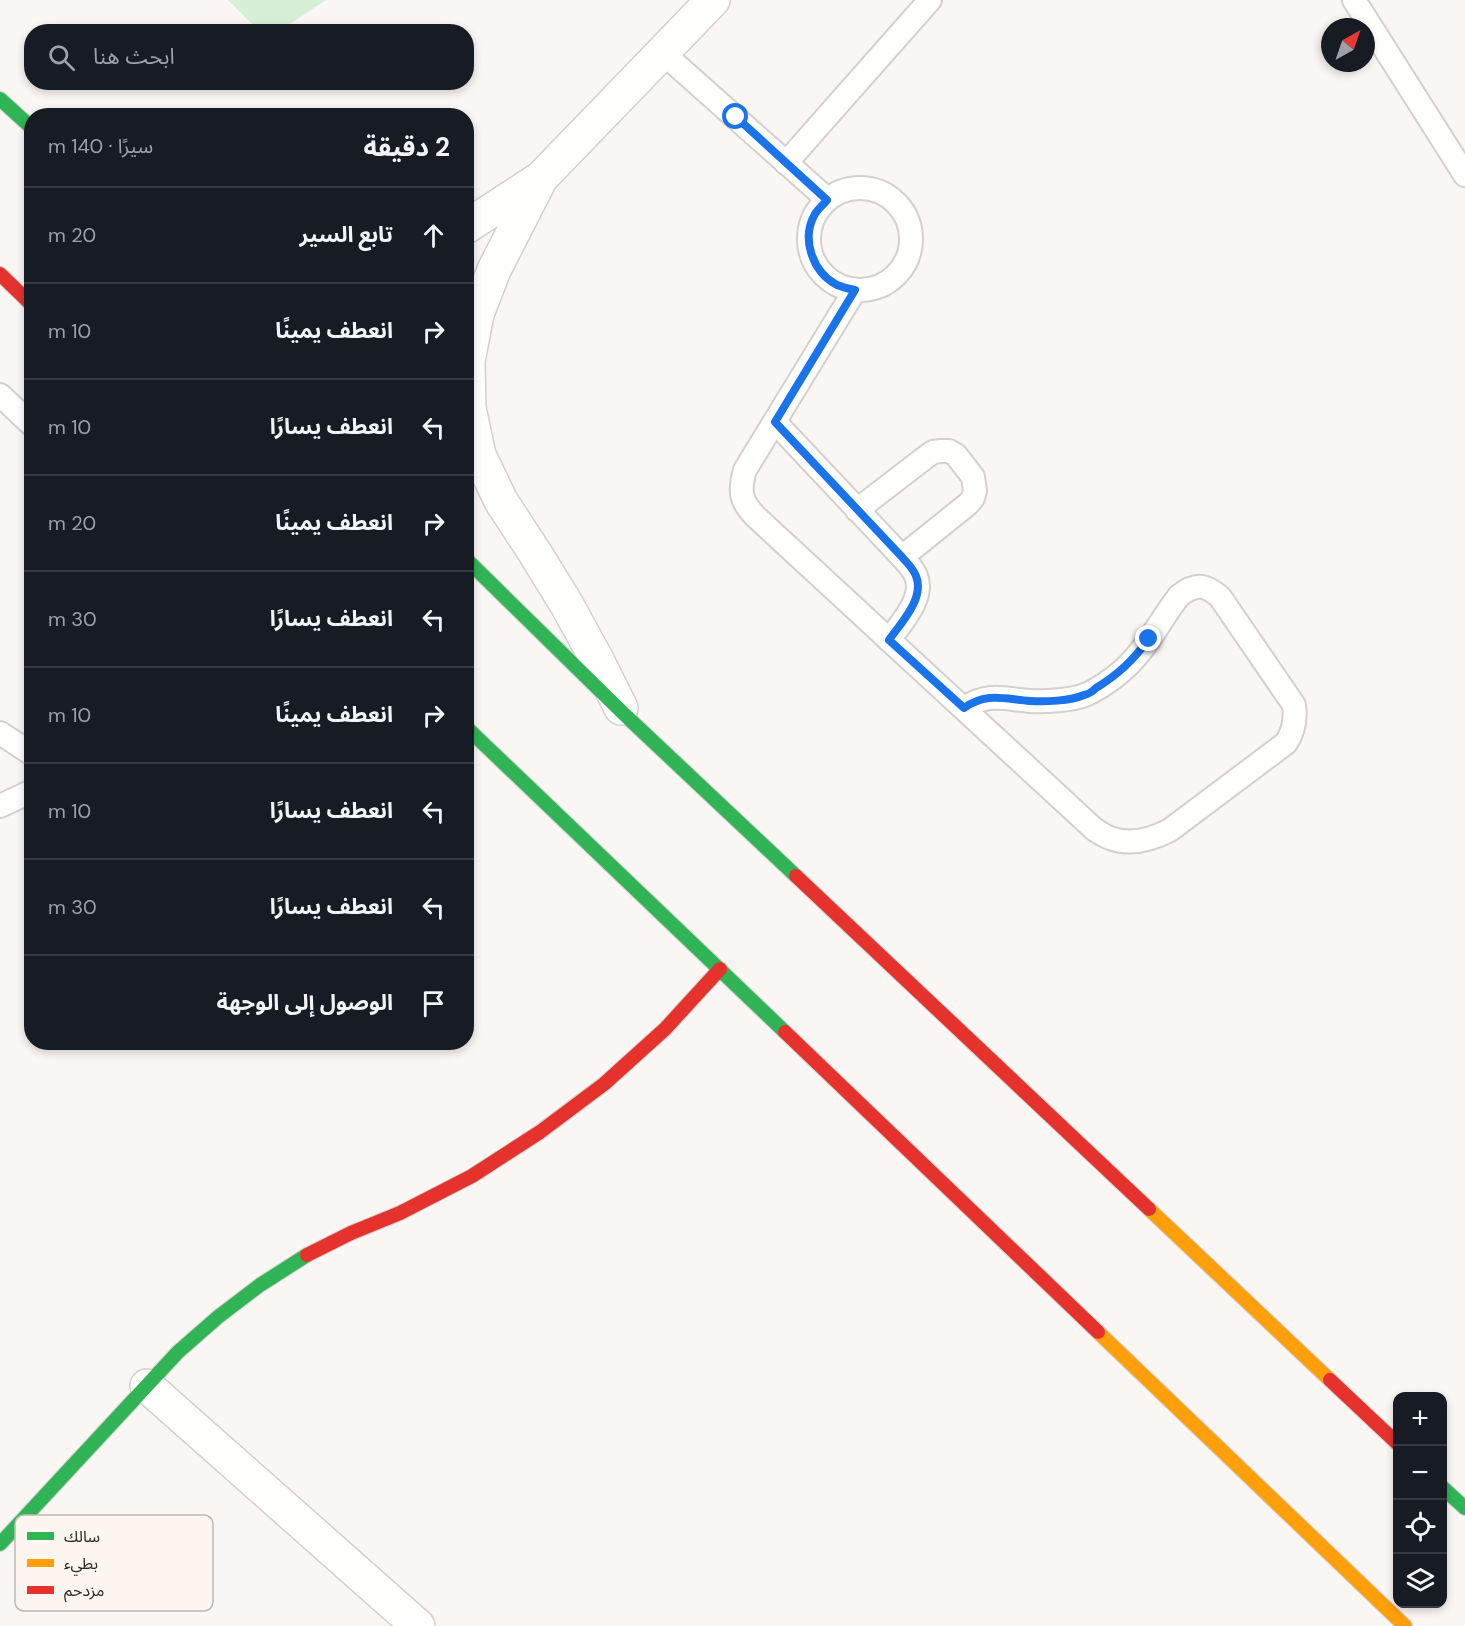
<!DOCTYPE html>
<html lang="ar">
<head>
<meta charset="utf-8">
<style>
	body { margin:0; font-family:"DM Sans","Noto Sans Arabic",sans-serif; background:#242831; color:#f1f3f6; direction:rtl }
	.controls { position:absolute; right:18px; bottom:18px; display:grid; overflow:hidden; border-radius:12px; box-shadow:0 3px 9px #0003 }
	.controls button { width:54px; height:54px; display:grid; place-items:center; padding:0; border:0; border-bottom:2px solid #363941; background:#171b24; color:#f1f3f6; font:30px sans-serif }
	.compass { position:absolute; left:1321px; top:18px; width:54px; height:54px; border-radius:50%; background:#171b24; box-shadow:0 3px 9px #0003; rotate:40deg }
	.stop { position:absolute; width:18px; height:18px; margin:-14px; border:4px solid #1a73e8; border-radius:50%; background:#fff }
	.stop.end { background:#1a73e8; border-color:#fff; box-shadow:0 2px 6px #0008 }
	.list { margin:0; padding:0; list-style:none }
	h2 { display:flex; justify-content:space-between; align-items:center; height:78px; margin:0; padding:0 24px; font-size:26px }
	h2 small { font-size:20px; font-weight:400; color:#9ea1a6 }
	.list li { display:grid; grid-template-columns:39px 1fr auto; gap:18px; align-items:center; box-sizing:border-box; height:96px; padding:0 24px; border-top:2px solid #363941 }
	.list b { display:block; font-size:22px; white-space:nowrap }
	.list em { font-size:20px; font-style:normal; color:#9ea1a6 }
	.icon { flex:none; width:33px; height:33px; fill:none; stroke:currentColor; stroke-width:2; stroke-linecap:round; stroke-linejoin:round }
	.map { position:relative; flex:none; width:1465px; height:1626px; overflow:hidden; direction:ltr }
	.search { position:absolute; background:#171b24; box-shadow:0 3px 9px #0003; left:24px; top:24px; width:450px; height:66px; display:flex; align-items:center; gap:15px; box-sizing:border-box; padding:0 21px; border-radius:24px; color:#9ea1a6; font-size:22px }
	.panel { position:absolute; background:#171b24; box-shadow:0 3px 9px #0003; left:24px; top:108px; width:450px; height:942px; border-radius:24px; direction:rtl }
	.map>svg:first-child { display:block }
</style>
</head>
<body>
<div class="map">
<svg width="1465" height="1626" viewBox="0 0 1465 1626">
	<rect width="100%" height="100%" fill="#faf6f3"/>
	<polygon fill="#d6efd6" points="228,0 326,0 279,31 260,32"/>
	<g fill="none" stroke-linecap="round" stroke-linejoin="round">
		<g stroke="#d3d0ce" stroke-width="26">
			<g id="lane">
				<polyline points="1354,0 1465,175"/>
				<polyline points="663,53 827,199"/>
				<polyline points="786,163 930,0"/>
				<circle cx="860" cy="239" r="51"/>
				<path d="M855,290l-110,180c-6,21 -5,31 11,47l338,312c5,3 10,7 16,9 21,8 41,2 60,-8l116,-87c8,-12 10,-24 8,-38l-74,-108c-15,-13 -25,-14 -41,-1 -16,20 -28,45 -46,64 -10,12 -33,29 -48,35 -12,5 -41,7 -55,6 -26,-2 -42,-9 -66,7"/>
				<polyline points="0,395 32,425"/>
				<path d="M775,422l127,135c5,6 11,11 14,19 9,22 -15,47 -27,64"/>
				<polyline points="857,510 926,457 933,452 941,451 949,451 956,455 973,477 975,491 973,498 968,504 902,557"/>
				<polyline points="0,733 32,754"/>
				<polyline points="0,806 32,791"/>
			</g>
		</g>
		<g stroke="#d3d0ce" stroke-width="36">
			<g id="street">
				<polyline points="541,178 494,270 477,314 468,361 469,408 479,455 501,501 535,553 567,605 597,660 621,708"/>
				<polyline points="466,227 541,178 713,0"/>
				<polyline points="147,1386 418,1626"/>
			</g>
		</g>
		<g stroke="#d3d0ce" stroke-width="16">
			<g id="fast">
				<polyline points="0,99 32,128"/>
				<polyline points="466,559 625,715 796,876"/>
				<polyline points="466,727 785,1032"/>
				<polyline points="1442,1487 1465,1508"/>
				<polyline points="0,1544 178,1352 218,1317 260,1285 307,1255"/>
			</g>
		</g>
		<g stroke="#d3d0ce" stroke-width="16">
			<g id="slow">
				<polyline points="1149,1209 1330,1380"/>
				<polyline points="1098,1332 1405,1626"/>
			</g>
		</g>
		<g stroke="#d3d0ce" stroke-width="16">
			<g id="jam">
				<polyline points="0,274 32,305"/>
				<polyline points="796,876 1149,1209"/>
				<polyline points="785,1032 1098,1332"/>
				<polyline points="307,1255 351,1233 400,1213 472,1176 540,1132 604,1084 665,1029 720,969"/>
				<polyline points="1330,1380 1398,1444"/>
			</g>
		</g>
		<use href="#lane" stroke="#fefefd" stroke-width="22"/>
		<use href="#street" stroke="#fefefd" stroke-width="33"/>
		<use href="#fast" stroke="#30b455" stroke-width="14"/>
		<use href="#slow" stroke="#ff9f0a" stroke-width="14"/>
		<use href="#jam" stroke="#e5322d" stroke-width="14"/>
	</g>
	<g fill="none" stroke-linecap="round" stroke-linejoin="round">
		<path stroke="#1a73e8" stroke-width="8" d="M736,117l91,83c-3,4 -9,9 -12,14 -14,24 -3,58 22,71 5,2 12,4 18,5l-80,132 127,135c5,6 11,11 14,19 9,22 -15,47 -27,64l75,68c23,-16 39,-9 66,-7 15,1 40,0 54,-6 5,-1 9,-4 12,-7 23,-14 37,-28 53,-49"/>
	</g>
	<rect x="15" y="1515" width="198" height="96" rx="9" fill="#fdf6f0" stroke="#beb8b4" stroke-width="1.5"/>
	<rect x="27" y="1532" width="27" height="8" fill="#30b455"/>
	<rect x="27" y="1559" width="27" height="8" fill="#ff9f0a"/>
	<rect x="27" y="1586" width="27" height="8" fill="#e5322d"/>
	<g font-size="16" fill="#2b2927">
		<text x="64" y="1542">سالك</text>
		<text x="64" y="1569">بطيء</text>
		<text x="64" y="1596">مزدحم</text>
	</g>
</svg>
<div class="controls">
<button>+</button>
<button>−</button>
<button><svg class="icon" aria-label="locate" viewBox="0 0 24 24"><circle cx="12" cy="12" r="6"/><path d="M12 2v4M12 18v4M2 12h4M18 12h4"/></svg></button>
<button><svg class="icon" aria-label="layers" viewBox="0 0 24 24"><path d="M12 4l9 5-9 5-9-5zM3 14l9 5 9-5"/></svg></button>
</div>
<svg class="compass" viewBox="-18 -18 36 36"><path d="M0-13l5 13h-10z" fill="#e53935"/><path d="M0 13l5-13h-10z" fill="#9ea1a6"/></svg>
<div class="stop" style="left:736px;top:117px"></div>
<div class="stop end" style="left:1149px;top:639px"></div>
<div class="search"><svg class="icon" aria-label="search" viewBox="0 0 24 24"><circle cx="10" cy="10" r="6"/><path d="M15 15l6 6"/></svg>ابحث هنا</div>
<section class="panel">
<h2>2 دقيقة<small>سيرًا · 140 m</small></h2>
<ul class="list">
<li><svg class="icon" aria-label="ahead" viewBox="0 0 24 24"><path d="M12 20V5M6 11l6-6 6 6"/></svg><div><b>تابع السير</b></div><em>20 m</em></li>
<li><svg class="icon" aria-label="right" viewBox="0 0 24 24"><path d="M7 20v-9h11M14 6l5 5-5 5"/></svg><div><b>انعطف يمينًا</b></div><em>10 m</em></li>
<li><svg class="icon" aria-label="left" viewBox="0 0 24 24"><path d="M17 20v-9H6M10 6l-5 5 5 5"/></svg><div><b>انعطف يسارًا</b></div><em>10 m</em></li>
<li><svg class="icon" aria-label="right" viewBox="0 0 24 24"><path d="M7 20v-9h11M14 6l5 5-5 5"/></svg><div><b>انعطف يمينًا</b></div><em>20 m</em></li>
<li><svg class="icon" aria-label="left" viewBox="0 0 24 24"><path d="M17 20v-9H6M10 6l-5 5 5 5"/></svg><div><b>انعطف يسارًا</b></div><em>30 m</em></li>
<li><svg class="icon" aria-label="right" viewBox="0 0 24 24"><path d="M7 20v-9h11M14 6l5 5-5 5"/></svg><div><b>انعطف يمينًا</b></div><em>10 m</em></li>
<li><svg class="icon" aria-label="left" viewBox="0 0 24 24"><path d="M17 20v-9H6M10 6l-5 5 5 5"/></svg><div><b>انعطف يسارًا</b></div><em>10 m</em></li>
<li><svg class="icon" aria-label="left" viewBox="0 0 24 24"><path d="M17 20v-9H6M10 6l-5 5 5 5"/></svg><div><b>انعطف يسارًا</b></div><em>30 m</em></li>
<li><svg class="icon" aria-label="arrive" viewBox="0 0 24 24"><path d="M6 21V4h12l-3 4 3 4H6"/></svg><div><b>الوصول إلى الوجهة</b></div></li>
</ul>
</section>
</div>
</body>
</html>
